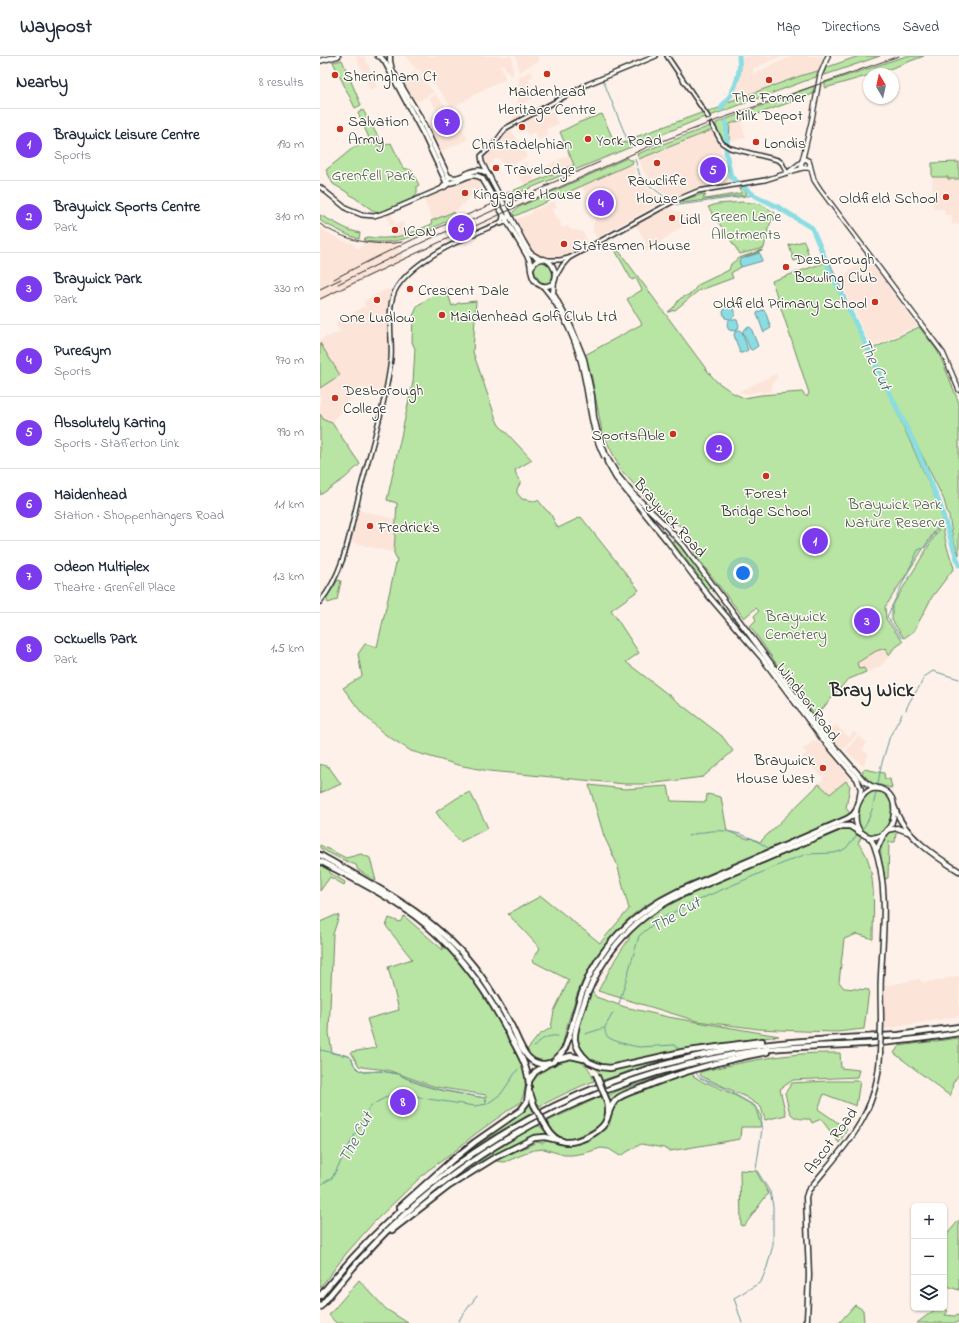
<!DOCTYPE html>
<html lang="en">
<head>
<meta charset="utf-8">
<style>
	body { margin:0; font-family:"Indie Flower",sans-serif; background:#f2f2f3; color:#1f2937 }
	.controls { position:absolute; right:12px; bottom:12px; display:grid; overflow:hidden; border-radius:6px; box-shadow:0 1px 3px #0004 }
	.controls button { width:36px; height:36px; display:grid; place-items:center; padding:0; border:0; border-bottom:1px solid #e0e1e3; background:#fff; color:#1f2937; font:20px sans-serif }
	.compass { position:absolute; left:543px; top:12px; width:36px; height:36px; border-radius:50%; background:#fff; box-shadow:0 1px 3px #0004; rotate:351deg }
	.you { position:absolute; left:423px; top:517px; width:14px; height:14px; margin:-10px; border:3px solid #fff; border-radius:50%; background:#1a73e8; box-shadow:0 0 0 6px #1a73e833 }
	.badge { display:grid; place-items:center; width:26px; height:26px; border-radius:50%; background:#7c3aed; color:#fff; font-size:13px; font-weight:700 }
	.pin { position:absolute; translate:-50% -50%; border:2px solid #fff; box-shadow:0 1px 4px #0006 }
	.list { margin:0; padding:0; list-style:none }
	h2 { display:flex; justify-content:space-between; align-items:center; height:52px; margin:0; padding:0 16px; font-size:17px }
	h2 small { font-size:13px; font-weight:400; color:#747a83 }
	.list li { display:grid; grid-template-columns:26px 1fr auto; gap:12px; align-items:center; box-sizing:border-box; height:72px; padding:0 16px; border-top:1px solid #e0e1e3 }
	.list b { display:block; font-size:15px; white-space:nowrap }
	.list p { margin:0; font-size:13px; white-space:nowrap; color:#747a83 }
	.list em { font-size:13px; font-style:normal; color:#747a83 }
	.icon { flex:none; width:22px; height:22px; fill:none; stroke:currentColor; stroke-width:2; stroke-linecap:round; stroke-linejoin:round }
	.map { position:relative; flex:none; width:639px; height:1267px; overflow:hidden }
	header { display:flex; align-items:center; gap:24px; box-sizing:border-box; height:56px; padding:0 20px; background:#fff; border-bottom:1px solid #e0e1e3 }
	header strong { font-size:19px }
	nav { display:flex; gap:22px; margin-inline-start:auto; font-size:14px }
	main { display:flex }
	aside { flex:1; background:#fff }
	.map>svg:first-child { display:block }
</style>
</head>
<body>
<header>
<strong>Waypost</strong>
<nav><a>Map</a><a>Directions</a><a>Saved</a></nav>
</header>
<main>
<aside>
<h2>Nearby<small>8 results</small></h2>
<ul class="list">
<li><span class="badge">1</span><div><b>Braywick Leisure Centre</b><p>Sports</p></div><em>190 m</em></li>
<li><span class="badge">2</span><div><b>Braywick Sports Centre</b><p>Park</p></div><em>310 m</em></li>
<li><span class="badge">3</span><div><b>Braywick Park</b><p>Park</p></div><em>330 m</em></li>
<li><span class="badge">4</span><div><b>PureGym</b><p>Sports</p></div><em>970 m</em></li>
<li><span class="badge">5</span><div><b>Absolutely Karting</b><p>Sports · Stafferton Link</p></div><em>990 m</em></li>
<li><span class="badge">6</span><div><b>Maidenhead</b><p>Station · Shoppenhangers Road</p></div><em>1.1 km</em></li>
<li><span class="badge">7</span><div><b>Odeon Multiplex</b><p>Theatre · Grenfell Place</p></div><em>1.3 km</em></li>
<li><span class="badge">8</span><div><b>Ockwells Park</b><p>Park</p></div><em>1.5 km</em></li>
</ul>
</aside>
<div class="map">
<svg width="639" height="1267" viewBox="0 0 639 1267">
	<rect width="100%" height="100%" fill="#fdf1e9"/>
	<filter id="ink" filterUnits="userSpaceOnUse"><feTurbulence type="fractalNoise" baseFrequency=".025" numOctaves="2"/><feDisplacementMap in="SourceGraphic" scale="8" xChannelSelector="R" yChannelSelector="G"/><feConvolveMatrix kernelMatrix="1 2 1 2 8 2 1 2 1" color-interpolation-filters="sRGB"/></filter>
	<g filter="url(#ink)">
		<g fill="#fce4d8">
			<polygon points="36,0 45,1 57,31 50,34"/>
			<polygon points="85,0 192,0 193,18 190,20 183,8 180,10 186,23 168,31 132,52 120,35 106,19 96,13"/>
			<polygon points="196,0 217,0 220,4 199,16"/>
			<polygon points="421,0 461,0 433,13 434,18 472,0 505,0 498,15 483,19 408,46 418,25 421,8"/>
			<polygon points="95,15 114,36 99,45 93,42 83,24"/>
			<polygon points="210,15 213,20 208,23 212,31 209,33 213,42 203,48 205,53 201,56 200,59 201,62 192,67 191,66 198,46 199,21"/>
			<polygon points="115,38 129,54 118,60 116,56 118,55 109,42"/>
			<polygon points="229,51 239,68 226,73 228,79 219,84 214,76 208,79 201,65"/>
			<polygon points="130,57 134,58 148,83 120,96 108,71 108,69"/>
			<polygon points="423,63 424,66 422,67 422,71 426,81 414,85 409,84 409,68"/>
			<polygon points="189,71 197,84 198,84 207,101 185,112 179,102 172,105 173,107 168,110 162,101 180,85 187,73"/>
			<polygon points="392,74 397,83 411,128 385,132 380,131 353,142 339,134 337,126 332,125 324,116 319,103"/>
			<polygon points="248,99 254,109 229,119 225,111"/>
			<polygon points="206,106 215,125 204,129 195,112"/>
			<polygon points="639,106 639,167 632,169 632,159 625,159 624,153 613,153 612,107"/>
			<polygon points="312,107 316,116 314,118 317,124 343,145 277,182 273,175 273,169 275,164 265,143 265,136 261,130"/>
			<polygon points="155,121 161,124 163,128 138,153 113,165 104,144"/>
			<polygon points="234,145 237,151 232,154 236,163 238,162 242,172 248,170 249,173 263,176 268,187 267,189 243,201 220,200 213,196 195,164 212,157 212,155"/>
			<polygon points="347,151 349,153 375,161 326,196 323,192 327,189 316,169"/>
			<polygon points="71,158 76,169 83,166 88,178 82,181 75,181 67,160"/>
			<polygon points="0,172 19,183 35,188 34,190 39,193 45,184 75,185 84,204 0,245"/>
			<polygon points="547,202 597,270 551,291 519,223"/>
			<polygon points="68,233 70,234 70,237 68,252 68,305 63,337 38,331 12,367 40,408 25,422 0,439 0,284 7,280 8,281 20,276 16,266 43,251 46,252 44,246 45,244"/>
			<polygon points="456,318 457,322 453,326 451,336 441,336 439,335 428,338 418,336"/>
			<polygon points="39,454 75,463 74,497 32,486"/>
			<polygon points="567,592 569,600 563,608 557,612 546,616 544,612 539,614 537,607 556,595"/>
			<polygon points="516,669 529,681 533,676 537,678 524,693 513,686 506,677"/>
			<polygon points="538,680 547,686 542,694 549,698 543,710 526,695"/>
			<polygon points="499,683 530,722 510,738 499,728 504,722 482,702 487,697 483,693 494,684 496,686"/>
			<polygon points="639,920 639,960 564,973 564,930 599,923 603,927"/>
		</g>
		<g fill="#b8e5a3" stroke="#728867" fill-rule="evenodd">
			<polygon points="539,0 560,0 505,19 505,12"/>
			<polygon points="586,0 604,0 564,15 505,32 505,27"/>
			<polygon points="22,4 41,49 35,52 13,6"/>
			<polygon points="498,15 496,21 390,60 388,56 399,52 408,46 483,19"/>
			<path d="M494,30l-1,8 -83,30 -1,16 -3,2c-9,-2 -9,-11 -10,-19z"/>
			<polygon points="43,54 61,86 49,82 38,57"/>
			<polygon points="384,56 387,60 186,142 185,138 254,109 240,76 260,66 282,58 296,90 306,86 307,88 311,86 310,83"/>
			<polygon points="390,70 392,74 319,103 317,98"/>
			<polygon points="46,86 63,90 71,87 83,112 91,114 99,129 97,130 97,138 95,139 97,142 58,158 25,135 13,128 6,114 33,92"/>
			<polygon points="307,102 309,104 313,104 313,107 195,160 192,157 199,151"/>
			<polygon points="639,106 639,123 628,123 628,121 612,121 612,107"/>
			<polygon points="422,132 426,136 427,138 425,139 362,147 356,146 383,138 386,140 383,141 383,142 386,143 421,137 421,134 419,133"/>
			<polygon points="423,146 441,148 455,157 448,173 444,192 420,198 388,151 397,148"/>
			<path d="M133,156l2,5c-33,16 -54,29 -91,24l1,-3 3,-1c27,4 40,-3 64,-13l-1,-3z"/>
			<polygon points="0,159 29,174 40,177 39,183 28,179 2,166 0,164"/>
			<polygon points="484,185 489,200 474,205 469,189"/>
			<polygon points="296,191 389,317 396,325 413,337 424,342 441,339 482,336 487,341 489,337 452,225 509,205 624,461 565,551 566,563 583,586 573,593 569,600 566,592 556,595 537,607 539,613 544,612 546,616 527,624 498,658 493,657 474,633 430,570 436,564 434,560 439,555 436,552 424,562 376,500 368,474 344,461 301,414 282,376 272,322 265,299 322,268 307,243 322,234 316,222 312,224 310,221 295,194"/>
			<polygon points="442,194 442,195 425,201 420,207 421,211 411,217 413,222 378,235 355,254 348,256 355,250 358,245 361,242 371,238 378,229 409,214 411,208 419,202"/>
			<path d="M222,205l9,4 2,8 -2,8 -6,3c-9,-4 -17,-19 -3,-23z"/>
			<polygon points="126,232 132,250 139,247 156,245 153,296 176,363 179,369 212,404 195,414 197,421 201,426 197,433 197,437 202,443 214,445 218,444 226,454 230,457 238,472 261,461 319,534 291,554 319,597 306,606 402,680 413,695 383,721 328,728 305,728 169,715 138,709 91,695 63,677 42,657 23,632 42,620 38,598 45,588 57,591 77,503 74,497 77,447 67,444 93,326 95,293 92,286 93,260 98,249"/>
			<polygon points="599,271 616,293 621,302 639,347 639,499 633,483 629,460 628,459 624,444 550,294"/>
			<polygon points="0,287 20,319 0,332"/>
			<polygon points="0,358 4,364 12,367 40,408 25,422 0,439"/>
			<polygon points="622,468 627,491 634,512 612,541 594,575 584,582 572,564 572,550"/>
			<polygon points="357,484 364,496 372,500 390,531 389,534 386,533 378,519 354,488 354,486"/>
			<polygon points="18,524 21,525 17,544 8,547 7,545 7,541"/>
			<polygon points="0,708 9,711 21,728 0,737"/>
			<polygon points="544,713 564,717 565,723 570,723 572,732 552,727 542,717"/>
			<path d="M526,725l4,5 -4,22 5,7c-42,17 -84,34 -126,52 -31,14 -64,25 -91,47 -11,8 -22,23 -31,33 -19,22 -28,52 -36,79 -2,7 -3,17 -7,24 -6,13 -27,15 -33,0l12,-15 12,-7 3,-17 15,-31 -37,-19 8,-13 -32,-34 33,-18 59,47 29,-34 -12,-45 -13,-28 -15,-51 36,4 43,-3 3,15 35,1 1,-8 14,3 6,34 21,8 3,-1 9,4 59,-58 11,10z"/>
			<path d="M555,734c16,2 19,12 16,26 -2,6 -3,12 -9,16 -4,3 -10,3 -15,2 -16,-6 -9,-27 -4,-38z"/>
			<polygon points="150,736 168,772 140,786 124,768 116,756 137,742"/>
			<path d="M527,772l14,10 -3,5c20,20 15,69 15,96l-16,-5 -13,5 -5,43 5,6 25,2 -5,39 -27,3 -36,-1 -42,-2 -62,-8 -99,-30 18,-33 13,-19v-4l10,-10 26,-18 35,-17z"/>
			<path d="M570,775h9l-3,2 -1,9h-6l-1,36 -3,1c-3,-21 -10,-31 5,-48z"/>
			<polygon points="0,789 26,802 41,798 50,802 56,825 38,814 36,809 19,802 0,792"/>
			<polygon points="0,809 10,815 10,817 25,826 24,829 10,821 0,835"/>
			<path d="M16,859l3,1 -6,18 -4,99 3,20 17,3 3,3 2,6 5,5 5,2 17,-1 17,3c-14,-7 -26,-4 -39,-8l-8,-14 25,-4 -9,-29 32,-9 -11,-43 24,-8 -26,-33 3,-8 11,4 4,-6 39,34 -1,-6c7,8 16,16 23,25 19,24 34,52 48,80 4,8 11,18 12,28 1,10 -1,17 -5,26l-10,6 -36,26 -24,20 -23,16 -53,51 -29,33 -25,33v-366zM79,1018l37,13 50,8v6l-1,-3c-27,-5 -62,-8 -86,-24z"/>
			<path d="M271,934l5,7 29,10 43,10 111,19 -78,10 -86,19c-4,0 -9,1 -13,0 -13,-2 -23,-15 -26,-27z"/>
			<polygon points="639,982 639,1018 633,1027 631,1038 630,1040 574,997 579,990"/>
			<polygon points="380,995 333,1007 283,1024 281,1023 275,1011 281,1013 290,1014"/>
			<path d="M520,997l1,15 18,2 -2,7 -64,3 -13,9 6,26 -21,5 -4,-13 -15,-10 -45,-21 -1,-4c30,-7 60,-14 91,-17 16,-2 32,-2 49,-2z"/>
			<path d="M248,1003c17,2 21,7 26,22 -19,7 -36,16 -54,25 -25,-27 9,-38 28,-47z"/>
			<path d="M370,1011l1,1c-20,6 -69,19 -82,35l-1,-7 7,-4 50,-18z"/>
			<path d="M373,1017v3l12,7h3c11,5 44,19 51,28 3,5 3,10 1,16h-19l-1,12 -70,12 -6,-3 -23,-4 -21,12 -11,-7 -8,-1 -16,5 -13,2h-8l-20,-6 -10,1 -29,12 -10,-1 42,-19 6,1 4,-3c5,1 10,5 15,5 17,3 35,-8 47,-19 2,-7 3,-16 8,-23 6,-7 63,-26 76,-30z"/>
			<path d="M508,1025h32l-4,25 -32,-12 -6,15 29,20 -8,14 -18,-24 -9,4 -2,-4c-23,1 -20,-7 -25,-26l7,-10z"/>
			<path d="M282,1040c6,20 2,29 -17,37 -4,2 -10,5 -14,6 -11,1 -20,-9 -23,-18z"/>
			<polygon points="210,1048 213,1056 165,1084 130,1109 149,1092 203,1056"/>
			<polygon points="216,1070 220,1070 230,1081 215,1080 203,1085 171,1101 124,1131 171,1097"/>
			<polygon points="420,1114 436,1115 449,1138 446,1140 425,1169 421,1170"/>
			<polygon points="639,1164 639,1234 624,1229 624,1182"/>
			<polygon points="39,1224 66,1253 88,1267 16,1267 9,1259"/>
			<polygon points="535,1249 543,1254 544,1267 519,1267"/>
			<polygon points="617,1252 624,1252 628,1255 625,1259 635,1260 639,1259 639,1265 636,1267 597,1267"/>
		</g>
		<g fill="#8bdde3" stroke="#659699">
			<polygon points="439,197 441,199 442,205 421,211 419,205 421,203"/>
			<path d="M406,251h5l4,4v4l-4,4 6,1 2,5 -1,4 -3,2 -6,-1c-3,-4 -2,-8 1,-11l-5,-1 -2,-6z"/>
			<polygon points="442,254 445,255 451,272 444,276 443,275 437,258 437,257"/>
			<polygon points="429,271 431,272 438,290 432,294 430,293 423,276 424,273"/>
			<polygon points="419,274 422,276 428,294 422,297 420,297 414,279 415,276"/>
		</g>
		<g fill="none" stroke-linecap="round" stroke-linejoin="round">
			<g stroke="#659699" stroke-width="1">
				<polyline points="283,24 309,88"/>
				<polyline points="315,103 320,120 325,126 350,145"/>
				<polyline points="353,147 359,149 434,139"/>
				<polyline points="582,582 567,561 598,494 606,491 621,467 626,467"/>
				<path d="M586,654c4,-13 14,-21 18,-33l9,-6 26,8"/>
				<polyline points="558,728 561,710 570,680 582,658"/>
				<path d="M543,772c8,-10 10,-22 13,-35"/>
				<path d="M368,780c31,-10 53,-6 80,12"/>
				<polyline points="299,948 319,880 337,865 371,847 473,803 487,798 514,797 521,795 526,792 537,779"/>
				<polyline points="285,971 293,957"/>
				<path d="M285,972c0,3 0,6 3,9 4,4 24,9 31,10l35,-2 4,3"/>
				<polyline points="265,978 284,972"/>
				<path d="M214,991c7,-8 13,-12 24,-11"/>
				<polyline points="0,994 29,1000 32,1003 34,1009 39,1014 44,1016 61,1015 79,1018 86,1022 117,1033 165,1042 166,1047"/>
				<polyline points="376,1017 380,1022 402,1031 435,1050 442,1073 436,1113 450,1136 453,1150 453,1189 447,1211 441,1226 414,1242 422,1267"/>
				<polyline points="0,1129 12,1122 50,1050 81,1033 102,1042 155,1050 167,1048 181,1038 198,1013"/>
				<polyline points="138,1267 141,1261 157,1240"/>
			</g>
			<g stroke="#8bdde3" stroke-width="5">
				<path d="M401,53c2,-5 6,-9 9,-13 7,-12 11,-26 9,-40"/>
				<polyline points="406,66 407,85 406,96 411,121 434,139 458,151 492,172 512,219 595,389 619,446 639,509"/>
			</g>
			<polyline stroke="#d3c9c3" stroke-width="3" stroke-dasharray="3 1.5" stroke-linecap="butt" points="388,61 392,69"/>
			<g stroke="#2b2b2b" stroke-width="6">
				<g id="tertiary">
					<polyline points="347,0 388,61"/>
					<polyline points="392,69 402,87 410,92 458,104 462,107 467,117"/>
					<polyline points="470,116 483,112"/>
					<polyline points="168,118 162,106 161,100 175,87 186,72 268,28 336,0"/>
					<polyline points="0,131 27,153 42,159 54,160 67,156 125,131 130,127"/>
					<polyline points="122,132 130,121"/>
					<polyline points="181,168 187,165 188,158"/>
					<polyline points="226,204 240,204 249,202 354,145 378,135 445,124 467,117 481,106"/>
					<polyline points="235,222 242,210 249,202"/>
					<path d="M0,546c27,-33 31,-79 42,-119 11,-41 24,-82 29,-124 2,-22 -6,-53 6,-72 21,-31 69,-49 102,-64l3,-2 1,-5"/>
				</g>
			</g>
			<g stroke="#2b2b2b" stroke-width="6">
				<g id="secondary">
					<polyline points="482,105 485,103 489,105 494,124 500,133 623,297 639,334"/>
					<polyline points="490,109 488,112 484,112 481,110 492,63 500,19 508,0"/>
				</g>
			</g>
			<g stroke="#2b2b2b" stroke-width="7">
				<g id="primary">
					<path d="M58,0l3,1 4,5 39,73 22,47 2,1c12,0 22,-13 34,-5l47,81c3,7 0,16 7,23 2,3 7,5 11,4 21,-3 -1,-45 -16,-18"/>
					<path d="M70,0v5l2,9 28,47 28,59c14,8 24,-14 40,-2l35,67 7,12 10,6"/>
					<polyline points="0,5 18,0"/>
					<polyline points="234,225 233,237 251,271 264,303 272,340 274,361 278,378 286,400 298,420 312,437 343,467 363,489 505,680 545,726 551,730 561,733"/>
					<path d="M223,230c19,22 36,60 41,89 6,27 7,55 20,81"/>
					<polyline points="287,406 296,422 348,486 388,539 442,602 501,681 537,723 541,733 539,745"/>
					<path d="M552,733c32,-4 26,45 4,48 -28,3 -25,-40 -4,-48z"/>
					<path d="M575,752c8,27 41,49 64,63"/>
					<polyline points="567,774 577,772 588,776"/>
					<path d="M542,777l9,6 3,6c15,40 9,88 7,130 -1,15 0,31 0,46"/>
					<polyline points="557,793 564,778"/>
					<path d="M485,1267l2,-4 2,-44 -3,-78 2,-6c37,-47 69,-73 72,-137"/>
				</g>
			</g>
			<g stroke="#2b2b2b" stroke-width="8">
				<g id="motorway">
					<path d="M0,799c61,34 119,63 161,121 11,16 21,32 30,49 5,9 11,28 19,34 6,5 13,6 20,4"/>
					<path d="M0,805c32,17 65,33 95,55 40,30 68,69 91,112 9,18 22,36 23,56"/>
					<polyline points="509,983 579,979 639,971"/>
					<polyline points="238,1003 251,1000 264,1003"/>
					<path d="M268,1005c-19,-18 -14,-27 -7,-49 16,-52 49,-92 97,-116l164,-70h8l11,7"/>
					<path d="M233,1006l7,-7 5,-7c7,-18 10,-37 17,-55 17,-46 51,-80 95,-101l170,-73 6,-4 3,-4"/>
					<polyline points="269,1006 281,1011 290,1012 362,996 442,985"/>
					<polyline points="209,1025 215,1016 226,1009"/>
					<polyline points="210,1037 214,1049"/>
					<path d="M288,1059c2,-6 4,-12 9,-16 6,-5 17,-8 25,-11 40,-17 82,-28 125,-36"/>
					<path d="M227,1072c10,18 24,16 40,9 16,-8 25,-17 20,-36"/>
					<polyline points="80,1151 131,1105 155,1086 201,1054 207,1046 209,1032"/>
					<polyline points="72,1174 129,1130 174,1102 214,1082 225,1081 242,1085"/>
					<path d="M0,1240c102,-128 239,-214 401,-245 36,-7 73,-9 111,-12"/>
					<path d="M0,1251c22,-27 45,-55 70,-79 101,-97 231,-158 370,-178 35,-4 70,-4 105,-6 32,-2 63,-6 94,-11"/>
				</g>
			</g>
			<use href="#tertiary" stroke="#fdfcf7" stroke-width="3"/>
			<use href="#secondary" stroke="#fdfcf7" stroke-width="3.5"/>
			<use href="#primary" stroke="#fdfcf7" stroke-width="4"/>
			<use href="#motorway" stroke="#fdfcf7" stroke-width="4.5"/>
			<g stroke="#2b2b2b" stroke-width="1">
				<polyline points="225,130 280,106"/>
				<path d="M0,168c23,16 54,23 82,18"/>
				<path d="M14,223c53,-28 106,-53 161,-76"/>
				<polyline points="18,228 103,186 230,129"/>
				<polyline points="0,233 21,223"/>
				<polyline points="0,243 118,187 332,89 400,63 579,0"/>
			</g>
			<g stroke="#2b2b2b" stroke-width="7" stroke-linecap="butt">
				<polyline id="primary-bridge" points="560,998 561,965"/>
			</g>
			<g stroke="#2b2b2b" stroke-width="8" stroke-linecap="butt">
				<g id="motorway-bridge">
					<polyline points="276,1018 287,1045"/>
					<polyline points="214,1049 227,1072"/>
				</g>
			</g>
			<use href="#primary-bridge" stroke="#fdfcf7" stroke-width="4"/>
			<use href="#motorway-bridge" stroke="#fdfcf7" stroke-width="4.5"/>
		</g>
	</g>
	<g fill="#c8321e" stroke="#fdfcf7" stroke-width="1.5">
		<circle cx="227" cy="18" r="4"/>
		<circle cx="15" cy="19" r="4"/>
		<circle cx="449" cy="24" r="4"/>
		<circle cx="202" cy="71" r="4"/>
		<circle cx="20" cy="73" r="4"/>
		<circle cx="268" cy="83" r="4"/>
		<circle cx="436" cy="86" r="4"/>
		<circle cx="337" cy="107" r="4"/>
		<circle cx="176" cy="112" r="4"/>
		<circle cx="145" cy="137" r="4"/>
		<circle cx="626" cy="141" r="4"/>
		<circle cx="352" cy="162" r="4"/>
		<circle cx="75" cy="174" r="4"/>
		<circle cx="244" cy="188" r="4"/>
		<circle cx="466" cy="211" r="4"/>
		<circle cx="90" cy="233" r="4"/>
		<circle cx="57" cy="244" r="4"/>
		<circle cx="555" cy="246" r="4"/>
		<circle cx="122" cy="259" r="4"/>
		<circle cx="15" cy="342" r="4"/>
		<circle cx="353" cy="378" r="4"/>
		<circle cx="446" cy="420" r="4"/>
		<circle cx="50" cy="470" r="4"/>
		<circle cx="503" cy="712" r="4"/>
	</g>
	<g text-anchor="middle" stroke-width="3" stroke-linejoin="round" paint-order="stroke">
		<g font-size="16" fill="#2b2b2b" stroke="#fdfcf7" text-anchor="start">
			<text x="23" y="25">Sheringham Ct</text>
			<text x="227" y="40" text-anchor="middle">Maidenhead<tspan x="227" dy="18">Heritage Centre</tspan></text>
			<text x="449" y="46" text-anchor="middle">The Former<tspan x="449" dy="18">Milk Depot</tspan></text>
			<text x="28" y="70">Salvation<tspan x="28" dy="18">Army</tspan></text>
			<text x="276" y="89">York Road</text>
			<text x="444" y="92">Londis</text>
			<text x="202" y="93" text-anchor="middle">Christadelphian</text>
			<text x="184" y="118">Travelodge</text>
			<text x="337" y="129" text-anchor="middle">Rawcliffe<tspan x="337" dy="18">House</tspan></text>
			<text x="153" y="143">Kingsgate House</text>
			<text x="618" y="147" text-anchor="end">Oldfield School</text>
			<text x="360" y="168">Lidl</text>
			<text x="83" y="180">ICON</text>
			<text x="252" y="194">Statesmen House</text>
			<text x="474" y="208">Desborough<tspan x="474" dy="18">Bowling Club</tspan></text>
			<text x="98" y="239">Crescent Dale</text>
			<text x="547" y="252" text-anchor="end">Oldfield Primary School</text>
			<text x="130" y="265">Maidenhead Golf Club Ltd</text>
			<text x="57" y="266" text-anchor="middle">One Ludlow</text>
			<text x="23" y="339">Desborough<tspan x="23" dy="18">College</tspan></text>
			<text x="345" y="384" text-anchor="end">SportsAble</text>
			<text x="446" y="442" text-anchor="middle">Forest<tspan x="446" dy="18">Bridge School</tspan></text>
			<text x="58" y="476">Fredrick's</text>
			<text x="495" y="709" text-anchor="end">Braywick<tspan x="495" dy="18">House West</tspan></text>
		</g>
		<g font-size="16" fill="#4e5a49" stroke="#fdfcf7">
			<text x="53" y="124">Grenfell Park</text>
			<text x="426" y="165">Green Lane<tspan x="426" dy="18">Allotments</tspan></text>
			<text x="575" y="453">Braywick Park<tspan x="575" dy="18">Nature Reserve</tspan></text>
			<text x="476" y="565">Braywick<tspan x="476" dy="18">Cemetery</tspan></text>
		</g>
		<g font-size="16" fill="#2b2b2b" stroke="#fdfcf7">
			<text transform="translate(351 461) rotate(48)" y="6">Braywick Road</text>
			<text transform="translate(489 645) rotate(53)" y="6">Windsor Road</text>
			<text transform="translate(510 1084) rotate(-54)" y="6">Ascot Road</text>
		</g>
		<g font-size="17" font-style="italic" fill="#486062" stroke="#fdfcf7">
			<text transform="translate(556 308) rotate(64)" y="6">The Cut</text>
			<text transform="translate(355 858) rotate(-30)" y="6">The Cut</text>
			<text transform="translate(35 1081) rotate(-62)" y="6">The Cut</text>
		</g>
		<g font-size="20" font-weight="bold" fill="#2b2b2b" stroke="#fdfcf7">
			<text x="552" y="640">Bray Wick</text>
		</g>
	</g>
</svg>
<div class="controls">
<button>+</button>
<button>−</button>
<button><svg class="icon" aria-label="layers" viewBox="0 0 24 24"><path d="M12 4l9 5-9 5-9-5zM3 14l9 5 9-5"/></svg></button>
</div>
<svg class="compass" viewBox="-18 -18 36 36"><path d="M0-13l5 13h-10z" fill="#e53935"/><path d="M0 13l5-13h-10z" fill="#747a83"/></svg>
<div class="you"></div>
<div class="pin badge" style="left:495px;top:485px">1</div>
<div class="pin badge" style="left:399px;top:392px">2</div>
<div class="pin badge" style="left:547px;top:565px">3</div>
<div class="pin badge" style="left:281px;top:147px">4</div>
<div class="pin badge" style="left:393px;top:114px">5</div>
<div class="pin badge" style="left:141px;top:172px">6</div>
<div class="pin badge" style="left:127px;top:66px">7</div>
<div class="pin badge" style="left:83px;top:1046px">8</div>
</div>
</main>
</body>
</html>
